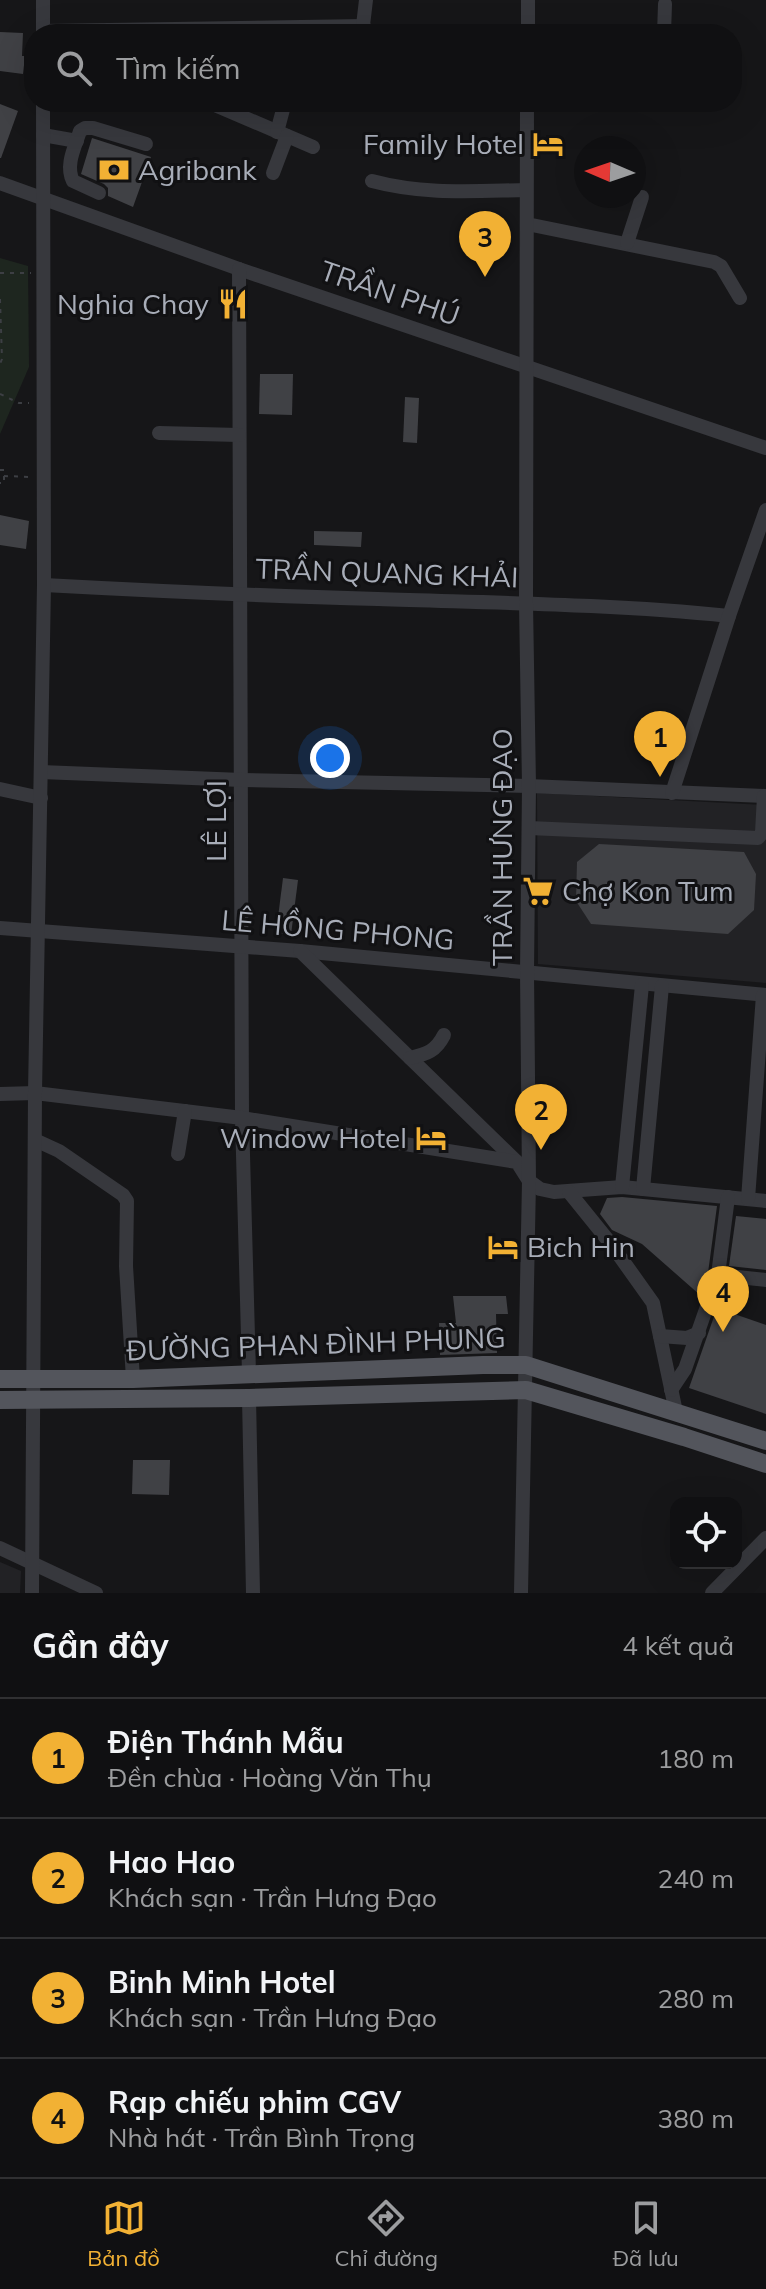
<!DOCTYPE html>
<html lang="vi">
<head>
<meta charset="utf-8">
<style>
	body { margin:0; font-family:Mulish,sans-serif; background:#1e1e20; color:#f1f3f6 }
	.controls { position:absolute; right:24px; bottom:24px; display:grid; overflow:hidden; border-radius:16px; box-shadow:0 8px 32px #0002 }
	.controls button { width:72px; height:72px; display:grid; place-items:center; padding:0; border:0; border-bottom:2px solid #303032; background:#101012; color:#f1f3f6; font:40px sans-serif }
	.compass { position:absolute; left:574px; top:136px; width:72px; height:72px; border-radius:50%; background:#101012; box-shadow:0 8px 32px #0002; rotate:272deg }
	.you { position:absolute; left:330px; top:758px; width:28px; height:28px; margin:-20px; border:6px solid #fff; border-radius:50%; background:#1a73e8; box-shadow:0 0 0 12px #1a73e833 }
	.badge { display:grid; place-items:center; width:52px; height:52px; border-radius:50%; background:#f2b134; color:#111; font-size:26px; font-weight:700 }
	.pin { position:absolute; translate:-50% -66px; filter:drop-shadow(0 2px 4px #0008) }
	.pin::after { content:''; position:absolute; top:42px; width:28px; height:24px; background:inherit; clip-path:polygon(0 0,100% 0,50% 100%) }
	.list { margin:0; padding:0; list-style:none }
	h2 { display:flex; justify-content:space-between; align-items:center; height:104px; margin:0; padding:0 32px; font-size:34px }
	h2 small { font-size:26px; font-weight:400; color:#9c9d9f }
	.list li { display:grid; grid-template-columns:52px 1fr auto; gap:24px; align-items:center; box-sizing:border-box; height:120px; padding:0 32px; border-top:2px solid #303032 }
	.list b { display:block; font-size:30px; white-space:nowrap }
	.list p { margin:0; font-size:26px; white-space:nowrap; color:#9c9d9f }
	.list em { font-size:26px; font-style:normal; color:#9c9d9f }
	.icon { flex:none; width:44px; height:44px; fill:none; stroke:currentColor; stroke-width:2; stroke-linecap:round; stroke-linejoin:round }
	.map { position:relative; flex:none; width:766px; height:1593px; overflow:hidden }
	.search { position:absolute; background:#101012; box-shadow:0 8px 32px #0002; left:24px; right:24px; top:24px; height:88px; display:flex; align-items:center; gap:20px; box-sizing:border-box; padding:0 28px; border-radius:32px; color:#9c9d9f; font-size:30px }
	.sheet { height:584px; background:#101012 }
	nav { display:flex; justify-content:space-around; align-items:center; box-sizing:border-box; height:112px; border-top:2px solid #303032; background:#101012; font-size:22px; color:#9c9d9f }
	nav a { display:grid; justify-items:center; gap:4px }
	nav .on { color:#f2b134 }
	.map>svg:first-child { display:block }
</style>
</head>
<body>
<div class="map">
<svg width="766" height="1593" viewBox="0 0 766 1593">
	<rect width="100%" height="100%" fill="#161618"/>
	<g fill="#222225">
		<polygon points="537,793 766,805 766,983 538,964"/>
		<polygon points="0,1562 21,1571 20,1593 0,1593"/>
	</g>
	<polygon fill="#1e261f" points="0,258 28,266 29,367 0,434"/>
	<g fill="#404145">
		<polygon points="0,32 23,33 22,56 25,56 23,74 0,71"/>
		<polygon points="0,104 18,111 1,158 0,158"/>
		<polygon points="92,138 151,157 133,207 108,196 108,188 104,184 81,174"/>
		<polygon points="260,374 293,374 292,415 259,414"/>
		<polygon points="405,397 419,398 417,443 403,442"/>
		<polygon points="0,515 29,521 26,549 0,545"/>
		<polygon points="314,531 362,532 361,547 314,545"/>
		<polygon points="599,844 744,852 756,874 754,910 728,934 591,924 576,901 577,862"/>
		<polygon points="283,878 298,880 291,935 276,933"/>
		<polygon points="622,1197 717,1206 708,1273 700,1295 642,1244 612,1230 600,1214 607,1198"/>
		<polygon points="736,1216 766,1219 766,1270 729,1266"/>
		<polygon points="453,1296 506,1296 508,1314 496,1314 497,1353 440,1355 439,1323 456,1323"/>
		<polygon points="717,1308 766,1325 766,1414 689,1388"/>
		<polygon points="133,1460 170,1460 169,1495 132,1494"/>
	</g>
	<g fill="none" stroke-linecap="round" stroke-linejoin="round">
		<g stroke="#3d3f44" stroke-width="2" stroke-dasharray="4 6" stroke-linecap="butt">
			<polyline points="0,273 31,273"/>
			<polyline points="0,299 2,359 0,364"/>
			<polyline points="0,394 19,403 29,403"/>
			<polyline points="0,470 4,470 4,483 0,483"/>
			<polyline points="4,476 31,477"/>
		</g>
		<g stroke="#37383d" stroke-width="14">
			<polyline points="43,31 364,26"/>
			<polyline points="43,34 43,0"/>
			<polyline points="362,34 366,0"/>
			<polyline points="528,34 528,0"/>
			<polyline points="664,34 665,4"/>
			<polyline points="208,102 313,147"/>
			<polyline points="277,132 285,102"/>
			<polyline points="43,135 77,141"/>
			<polyline points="273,173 287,136"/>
			<path d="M372,181c52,14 101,10 154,9"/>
			<polyline points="0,183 239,269 766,448"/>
			<path d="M99,193l-26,-12c-8,-16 2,-34 7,-50l5,-3h8l53,16"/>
			<polyline points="527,224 714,262 721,266 740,298"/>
			<polyline points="627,243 642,197"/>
			<polyline points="239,269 242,1118 249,1373"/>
			<polyline points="159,433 239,435"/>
			<path d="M44,585c111,6 222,11 334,14 117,4 234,5 351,17"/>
			<polyline points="41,772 242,780 529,786 766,796"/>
			<polyline points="0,789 41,798"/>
			<polyline points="672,793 729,616 766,510"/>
			<polyline points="529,828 758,838 762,833 764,796"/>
			<polyline points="0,928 300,951 766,995"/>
			<polyline points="300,951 517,1162"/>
			<path d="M410,1058c17,-4 26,-7 34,-23"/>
			<polyline points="0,1094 35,1093 242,1118 517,1162 529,1181 540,1189 554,1192 622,1187 766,1201"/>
			<polyline points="35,1140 59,1151 123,1195 127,1201 126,1266 133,1379"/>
			<polyline points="178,1154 185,1111"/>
			<polyline points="622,1187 642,985"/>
			<polyline points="643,1189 662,986"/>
			<polyline points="569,1192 611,1244 653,1303 676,1412"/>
			<polyline points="748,1199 763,995"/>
			<polyline points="718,1275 766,1280"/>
			<polyline points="660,1336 687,1338 699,1333"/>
			<polyline points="671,1390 685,1369 718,1275 728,1197"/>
			<polyline points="249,1398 253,1593"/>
			<polyline points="0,1548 96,1593"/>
			<polyline points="32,1593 35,1093 44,585 43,102"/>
			<polyline points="521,1593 529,1181 527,972 529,786 526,603 527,102"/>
			<polyline points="712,1593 766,1538"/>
		</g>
		<g stroke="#53555c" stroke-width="18">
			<polyline points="0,1379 133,1379 483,1365 526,1365 766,1441"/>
			<polyline points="0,1400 249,1398 526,1390 684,1437 766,1464"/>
		</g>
	</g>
	<defs>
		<g id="hotel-bare" transform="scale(2.4)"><path d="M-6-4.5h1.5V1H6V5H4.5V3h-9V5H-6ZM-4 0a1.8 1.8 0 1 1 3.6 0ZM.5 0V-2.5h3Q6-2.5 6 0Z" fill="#f2b134" stroke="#111113" stroke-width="2.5" paint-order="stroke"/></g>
		<g id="bank-bare" transform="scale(2.4)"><path d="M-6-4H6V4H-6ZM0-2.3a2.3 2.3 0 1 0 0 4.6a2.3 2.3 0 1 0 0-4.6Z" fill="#f2b134" stroke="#111113" stroke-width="2.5" paint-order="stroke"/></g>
		<g id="restaurant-bare" transform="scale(2.4)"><path d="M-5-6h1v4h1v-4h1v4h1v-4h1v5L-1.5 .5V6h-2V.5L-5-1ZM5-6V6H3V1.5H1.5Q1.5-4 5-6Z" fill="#f2b134" stroke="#111113" stroke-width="2.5" paint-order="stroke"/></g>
		<g id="supermarket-bare" transform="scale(2.4)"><path d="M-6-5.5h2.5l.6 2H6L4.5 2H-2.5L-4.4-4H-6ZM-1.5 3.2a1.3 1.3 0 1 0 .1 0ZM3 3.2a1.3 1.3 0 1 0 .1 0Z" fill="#f2b134" stroke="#111113" stroke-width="2.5" paint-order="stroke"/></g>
	</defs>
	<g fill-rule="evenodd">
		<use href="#hotel-bare" x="548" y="144"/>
		<use href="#bank-bare" x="114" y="170"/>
		<use href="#restaurant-bare" x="233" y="304"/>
		<use href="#supermarket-bare" x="538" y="891"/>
		<use href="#hotel-bare" x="431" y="1138"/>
		<use href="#hotel-bare" x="503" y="1247"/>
	</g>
	<g text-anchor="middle" stroke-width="6" stroke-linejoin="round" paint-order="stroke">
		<g font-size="28" fill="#a8adb8" stroke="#111113" text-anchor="end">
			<text x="524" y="154">Family Hotel</text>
			<text x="138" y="180" text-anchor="start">Agribank</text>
			<text x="209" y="314">Nghia Chay</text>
			<text x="562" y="901" text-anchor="start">Chợ Kon Tum</text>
			<text x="407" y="1148">Window Hotel</text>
			<text x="527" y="1257" text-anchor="start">Bich Hin</text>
		</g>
		<g font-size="28" fill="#a8adb8" stroke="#111113">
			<text transform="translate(390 293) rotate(19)" y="10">TRẦN PHÚ</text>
			<text transform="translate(387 573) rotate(2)" y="10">TRẦN QUANG KHẢI</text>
			<text transform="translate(216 821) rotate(-90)" y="10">LÊ LỢI</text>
			<text transform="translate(502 847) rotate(-90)" y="10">TRẦN HƯNG ĐẠO</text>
			<text transform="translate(338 930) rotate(5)" y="10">LÊ HỒNG PHONG</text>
			<text transform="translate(316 1344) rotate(-2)" y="10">ĐƯỜNG PHAN ĐÌNH PHÙNG</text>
		</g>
	</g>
</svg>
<div class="controls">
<button><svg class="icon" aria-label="locate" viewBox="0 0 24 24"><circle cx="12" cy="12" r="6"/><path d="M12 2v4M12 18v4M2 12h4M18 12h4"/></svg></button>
</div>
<svg class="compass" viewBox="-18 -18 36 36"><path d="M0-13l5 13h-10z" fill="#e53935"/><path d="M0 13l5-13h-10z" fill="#9c9d9f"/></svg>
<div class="you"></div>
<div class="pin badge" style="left:660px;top:777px">1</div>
<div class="pin badge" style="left:541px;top:1150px">2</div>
<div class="pin badge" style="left:485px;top:277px">3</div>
<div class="pin badge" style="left:723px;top:1332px">4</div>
<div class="search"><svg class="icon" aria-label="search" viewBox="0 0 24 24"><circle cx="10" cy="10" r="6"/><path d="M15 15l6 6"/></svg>Tìm kiếm</div>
</div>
<section class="sheet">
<h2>Gần đây<small>4 kết quả</small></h2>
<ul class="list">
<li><span class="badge">1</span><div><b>Điện Thánh Mẫu</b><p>Đền chùa · Hoàng Văn Thụ</p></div><em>180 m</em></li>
<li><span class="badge">2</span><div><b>Hao Hao</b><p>Khách sạn · Trần Hưng Đạo</p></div><em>240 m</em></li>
<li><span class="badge">3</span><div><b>Binh Minh Hotel</b><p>Khách sạn · Trần Hưng Đạo</p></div><em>280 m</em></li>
<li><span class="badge">4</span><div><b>Rạp chiếu phim CGV</b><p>Nhà hát · Trần Bình Trọng</p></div><em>380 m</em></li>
</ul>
</section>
<nav>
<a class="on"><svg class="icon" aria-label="map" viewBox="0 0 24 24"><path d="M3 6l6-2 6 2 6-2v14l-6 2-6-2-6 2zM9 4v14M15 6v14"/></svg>Bản đồ</a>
<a><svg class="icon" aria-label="directions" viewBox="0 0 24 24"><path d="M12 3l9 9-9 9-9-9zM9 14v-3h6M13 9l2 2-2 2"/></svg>Chỉ đường</a>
<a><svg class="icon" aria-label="saved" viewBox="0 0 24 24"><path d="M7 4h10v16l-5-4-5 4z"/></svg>Đã lưu</a>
</nav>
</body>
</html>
